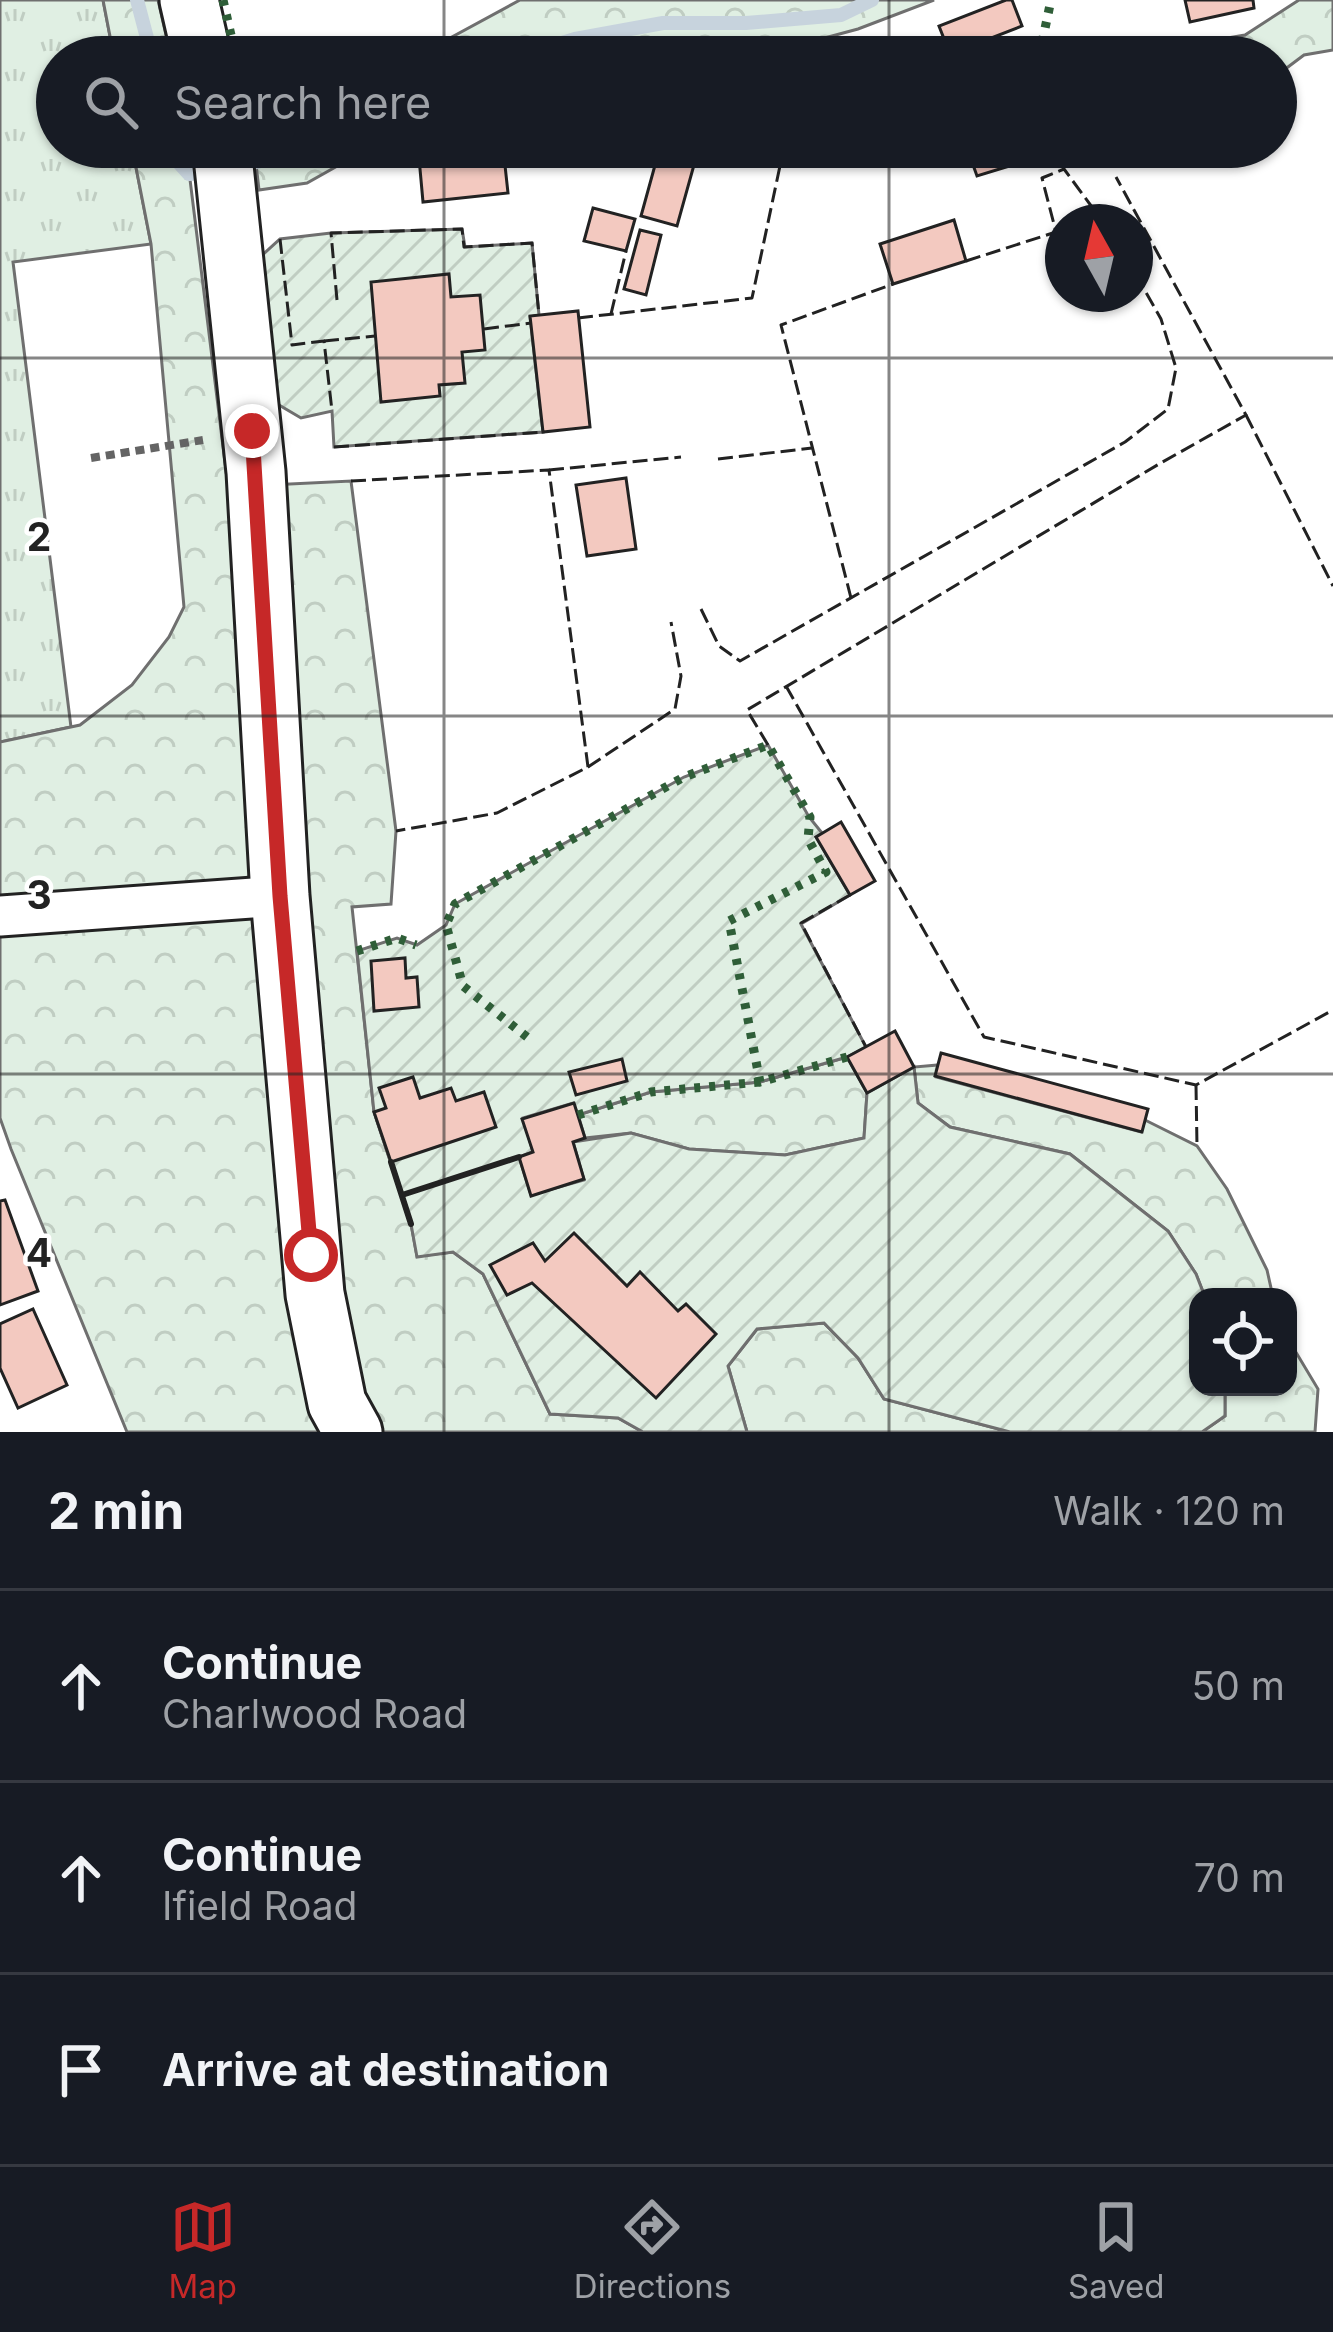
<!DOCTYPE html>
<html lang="en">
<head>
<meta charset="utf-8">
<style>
	body { margin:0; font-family:Inter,sans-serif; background:#20242c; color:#f1f3f6 }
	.controls { position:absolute; right:36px; bottom:36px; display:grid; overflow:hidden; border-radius:24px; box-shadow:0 3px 9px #0004 }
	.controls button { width:108px; height:108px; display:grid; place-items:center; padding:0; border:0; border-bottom:3px solid #363941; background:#171b24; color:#f1f3f6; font:60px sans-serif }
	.compass { position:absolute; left:1045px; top:204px; width:108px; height:108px; border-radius:50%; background:#171b24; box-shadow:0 3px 9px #0004; rotate:352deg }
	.stop { position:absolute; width:36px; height:36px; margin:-27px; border:9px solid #c62828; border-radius:50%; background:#fff }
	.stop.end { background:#c62828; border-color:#fff; box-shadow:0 3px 12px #0008 }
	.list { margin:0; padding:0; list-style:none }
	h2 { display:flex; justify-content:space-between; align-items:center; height:156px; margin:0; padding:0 48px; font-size:51px }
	h2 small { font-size:39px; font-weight:400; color:#9ea1a6 }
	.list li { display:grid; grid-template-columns:78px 1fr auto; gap:36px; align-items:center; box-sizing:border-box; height:192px; padding:0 48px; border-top:3px solid #363941 }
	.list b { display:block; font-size:45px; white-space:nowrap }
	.list p { margin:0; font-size:39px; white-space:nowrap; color:#9ea1a6 }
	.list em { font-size:39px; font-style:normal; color:#9ea1a6 }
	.icon { flex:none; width:66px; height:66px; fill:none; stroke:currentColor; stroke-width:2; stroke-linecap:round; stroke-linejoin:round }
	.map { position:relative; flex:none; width:1333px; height:1432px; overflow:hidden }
	.search { position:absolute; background:#171b24; box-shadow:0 3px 9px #0004; left:36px; right:36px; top:36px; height:132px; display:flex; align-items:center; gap:30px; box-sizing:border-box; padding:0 42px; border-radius:66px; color:#9ea1a6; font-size:45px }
	.sheet { height:732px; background:#171b24 }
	nav { display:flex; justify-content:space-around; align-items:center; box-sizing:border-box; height:168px; border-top:3px solid #363941; background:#171b24; font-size:33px; color:#9ea1a6 }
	nav a { display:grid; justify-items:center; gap:6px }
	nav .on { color:#c62828 }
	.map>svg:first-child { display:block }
</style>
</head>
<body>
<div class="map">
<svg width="1333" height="1432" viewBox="0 0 1333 1432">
	<defs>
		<pattern id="grass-tufts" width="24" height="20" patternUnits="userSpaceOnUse" patternTransform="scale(3)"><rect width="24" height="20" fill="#e0efe3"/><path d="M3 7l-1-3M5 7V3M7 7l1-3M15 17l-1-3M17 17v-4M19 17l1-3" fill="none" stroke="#c0cdc2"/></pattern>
		<pattern id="forest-crowns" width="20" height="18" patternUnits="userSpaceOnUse" patternTransform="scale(3)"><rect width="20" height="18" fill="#e0efe3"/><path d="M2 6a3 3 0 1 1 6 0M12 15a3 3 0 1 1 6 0" fill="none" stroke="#c0cdc2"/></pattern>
		<pattern id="garden-furrows" width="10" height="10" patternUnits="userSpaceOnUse" patternTransform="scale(3)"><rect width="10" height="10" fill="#e0efe3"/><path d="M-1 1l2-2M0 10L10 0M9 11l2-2" fill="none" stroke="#c0cdc2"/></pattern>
	</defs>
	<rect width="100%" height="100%" fill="#fff"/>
	<polygon fill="url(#grass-tufts)" stroke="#6f6f6f" stroke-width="3" points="0,0 103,0 114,57 57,57 57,147 132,147 151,244 13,262 71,727 0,742"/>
	<g fill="url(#forest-crowns)" stroke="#6f6f6f" stroke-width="3">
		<polygon points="103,0 158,0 171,57 114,57"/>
		<polygon points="520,0 934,0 858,29 806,43 686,47 613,57 415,57"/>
		<polygon points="1299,0 1333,0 1333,50 1304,55 1276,76 1276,57 1117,57 1245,35"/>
		<polygon points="132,147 186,147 228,487 351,481 396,831 391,904 352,907 374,1112 411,1224 417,1256 453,1252 483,1274 550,1414 618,1418 643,1432 127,1432 11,1149 0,1118 0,742 80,725 132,685 169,637 184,607 151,244"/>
		<polygon points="254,147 371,147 307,183 259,190"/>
		<polygon points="847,1057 867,1093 864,1138 785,1155 689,1149 631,1133 585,1138 578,1115 651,1092 760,1082"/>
		<polygon points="938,1065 936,1077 1141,1132 1145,1120 1197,1146 1227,1189 1267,1270 1273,1297 1205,1297 1196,1274 1168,1231 1070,1154 950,1127 918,1103 914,1067"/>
		<polygon points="824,1323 858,1358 884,1399 1010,1432 747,1432 728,1366 757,1329"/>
		<polygon points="1288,1339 1318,1389 1315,1432 1202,1432 1225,1416 1225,1387 1288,1387"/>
	</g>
	<g fill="url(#garden-furrows)" stroke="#6f6f6f" stroke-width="3">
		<polygon points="462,229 465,247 532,243 539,315 530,317 543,432 334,447 332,411 301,418 274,402 258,259 280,239 331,233"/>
		<polygon points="768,745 809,817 822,833 816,837 850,895 801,924 866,1047 847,1057 760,1082 651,1092 578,1115 573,1103 523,1118 533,1152 519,1157 531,1195 584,1180 573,1142 631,1133 689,1149 785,1155 864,1138 867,1093 914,1067 918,1103 950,1127 1070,1154 1168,1231 1196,1274 1205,1297 1198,1297 1198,1387 1225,1387 1225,1416 1202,1432 1010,1432 884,1399 858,1358 824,1323 757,1329 728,1366 747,1432 643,1432 618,1418 550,1414 483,1274 453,1252 417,1257 411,1224 374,1112 357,951 397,938 417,945 446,925 455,904 684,777"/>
	</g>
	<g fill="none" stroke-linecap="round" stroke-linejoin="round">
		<g stroke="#c7d3dd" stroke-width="14">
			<polyline points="137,0 152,57"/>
			<polyline points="517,57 575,39 663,23 746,23 841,15 872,0"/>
			<polyline points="174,147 179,163 189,174 212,173"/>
			<polyline points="239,166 286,155 303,147"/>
		</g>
	</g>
	<g fill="#f3c9c0" stroke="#222" stroke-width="3">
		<polygon points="1006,0 1012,0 1022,26 950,54 939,26"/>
		<polygon points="1185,0 1253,0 1254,8 1190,22"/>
		<polygon points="686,47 687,57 613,57"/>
		<polygon points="418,147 503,147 508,193 423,202"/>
		<polygon points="660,147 699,147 677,226 641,216"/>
		<polygon points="1036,147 1039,157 977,176 967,148"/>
		<polygon points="593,208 635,219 626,251 584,241"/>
		<polygon points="954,220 966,261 893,284 880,244"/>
		<polygon points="640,230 661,235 646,295 624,289"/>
		<polygon points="449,274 451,297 480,295 485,350 462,352 465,383 439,385 440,396 381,402 371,282"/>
		<polygon points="578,311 590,427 543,432 530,316"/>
		<polygon points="626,478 636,549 587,556 576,485"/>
		<polygon points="841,822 875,881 850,895 816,837"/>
		<polygon points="405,958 406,978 417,977 419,1007 374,1011 371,961"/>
		<polygon points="895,1031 914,1067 867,1093 847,1057"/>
		<polygon points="941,1053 1148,1109 1142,1132 935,1076"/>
		<polygon points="622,1059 627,1081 576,1095 569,1072"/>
		<polygon points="413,1077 420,1098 451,1088 456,1101 484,1092 496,1127 391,1162 374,1112 386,1108 379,1088"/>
		<polygon points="574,1103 585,1138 573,1142 584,1179 531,1196 519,1157 533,1152 522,1119"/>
		<polygon points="5,1200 38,1291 0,1305 0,1201"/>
		<polygon points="574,1233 627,1286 640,1272 678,1311 686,1304 716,1334 656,1398 532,1283 507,1295 490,1265 533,1243 545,1261"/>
		<polygon points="33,1309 67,1385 18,1408 0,1368 0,1324"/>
	</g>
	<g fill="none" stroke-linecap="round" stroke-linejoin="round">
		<g stroke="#222" stroke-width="45">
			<polyline id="street" points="0,916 280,896"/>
		</g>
		<g stroke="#222" stroke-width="63">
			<g id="secondary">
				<polyline points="189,0 202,57"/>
				<polyline points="222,147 256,472 280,896 315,1294 337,1403 353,1432"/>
			</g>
		</g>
		<polyline stroke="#646464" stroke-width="8" stroke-dasharray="9 6" stroke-linecap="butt" points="91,458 203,440"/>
		<use href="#street" stroke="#fff" stroke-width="39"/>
		<use href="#secondary" stroke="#fff" stroke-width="57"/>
		<g stroke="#2f5e38" stroke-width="9" stroke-dasharray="6 9" stroke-linecap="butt">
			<polyline points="223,0 236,57"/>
			<polyline points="1039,57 1051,0"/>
			<polyline points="1056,147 1064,169"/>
			<polyline points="357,951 397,938 416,945"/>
			<polyline points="527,1037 463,986 446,925 455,904 684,777 768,745 810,817 808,839 826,872 729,921 760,1082 847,1057"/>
			<polyline points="578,1115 651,1092 760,1082"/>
		</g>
		<g stroke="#222" stroke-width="3" stroke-dasharray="15 6" stroke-linecap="butt">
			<polyline points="803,57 806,43"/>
			<polyline points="945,147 946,151 967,148"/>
			<polyline points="280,239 292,345 324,341 332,411"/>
			<polyline points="966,261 1056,232 1042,178 1064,169 1103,222"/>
			<polyline points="337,300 331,233 462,229 464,247 532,243 539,315"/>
			<polyline points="611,314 626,251"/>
			<polyline points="578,318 752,298 784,147"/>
			<polyline points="484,329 531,323"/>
			<polyline points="324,341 375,336"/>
			<polyline points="1246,415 1333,586"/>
			<polyline points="334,447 543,432"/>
			<polyline points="718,459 812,448"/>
			<polyline points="549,470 681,457"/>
			<polyline points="351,481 549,470 588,767 497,813 396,831"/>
			<polyline points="851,598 781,325 893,284"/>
			<polyline points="701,609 719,646 740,661 1125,442 1168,409 1176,368 1161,319 1135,273"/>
			<polyline points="786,686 984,1037 1196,1085 1333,1010"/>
			<polyline points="768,745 747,710 1159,464 1246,415 1116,177"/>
			<polyline points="588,767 675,709 681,676 671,622"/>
			<polyline points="850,895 801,923 866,1047"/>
			<polyline points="1196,1085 1197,1146"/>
		</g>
		<g stroke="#222" stroke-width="6">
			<polyline points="391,1162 411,1224"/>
			<polyline points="402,1195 519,1157"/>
		</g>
	</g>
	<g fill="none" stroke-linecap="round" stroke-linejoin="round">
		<polyline stroke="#c62828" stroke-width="15" points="252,431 280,896 311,1255"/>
	</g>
	<path fill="none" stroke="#222" stroke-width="3" stroke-opacity="0.55" d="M444,0v57M889,0v57M444,147v1285M889,147v1285M0,358h1333M0,716h1333M0,1074h1333"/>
	<g font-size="39" text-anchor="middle" font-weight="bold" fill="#222" stroke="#fff" stroke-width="9" stroke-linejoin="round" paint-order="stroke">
		<text x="39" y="551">2</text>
		<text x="39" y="909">3</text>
		<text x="39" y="1267">4</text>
	</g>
</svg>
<div class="controls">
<button><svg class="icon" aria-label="locate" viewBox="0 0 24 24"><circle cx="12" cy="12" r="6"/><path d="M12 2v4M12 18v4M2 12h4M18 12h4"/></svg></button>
</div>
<svg class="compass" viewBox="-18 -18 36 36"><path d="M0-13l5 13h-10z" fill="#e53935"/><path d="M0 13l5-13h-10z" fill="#9ea1a6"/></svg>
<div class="stop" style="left:311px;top:1255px"></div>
<div class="stop end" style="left:252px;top:431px"></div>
<div class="search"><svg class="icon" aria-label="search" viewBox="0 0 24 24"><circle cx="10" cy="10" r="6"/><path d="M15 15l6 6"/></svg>Search here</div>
</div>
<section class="sheet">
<h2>2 min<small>Walk · 120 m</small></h2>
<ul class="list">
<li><svg class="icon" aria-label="ahead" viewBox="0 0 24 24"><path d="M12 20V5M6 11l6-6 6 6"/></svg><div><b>Continue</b><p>Charlwood Road</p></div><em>50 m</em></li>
<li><svg class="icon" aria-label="ahead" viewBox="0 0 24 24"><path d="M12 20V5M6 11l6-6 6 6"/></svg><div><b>Continue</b><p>Ifield Road</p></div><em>70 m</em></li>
<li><svg class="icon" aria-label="arrive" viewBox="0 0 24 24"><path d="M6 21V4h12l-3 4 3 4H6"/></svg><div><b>Arrive at destination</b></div></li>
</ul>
</section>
<nav>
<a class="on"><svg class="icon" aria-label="map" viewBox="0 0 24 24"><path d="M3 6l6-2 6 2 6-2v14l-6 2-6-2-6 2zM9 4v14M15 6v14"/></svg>Map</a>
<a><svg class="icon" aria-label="directions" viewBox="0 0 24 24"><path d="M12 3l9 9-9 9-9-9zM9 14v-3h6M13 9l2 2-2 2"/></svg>Directions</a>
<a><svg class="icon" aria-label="saved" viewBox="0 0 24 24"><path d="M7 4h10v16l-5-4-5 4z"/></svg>Saved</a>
</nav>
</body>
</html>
